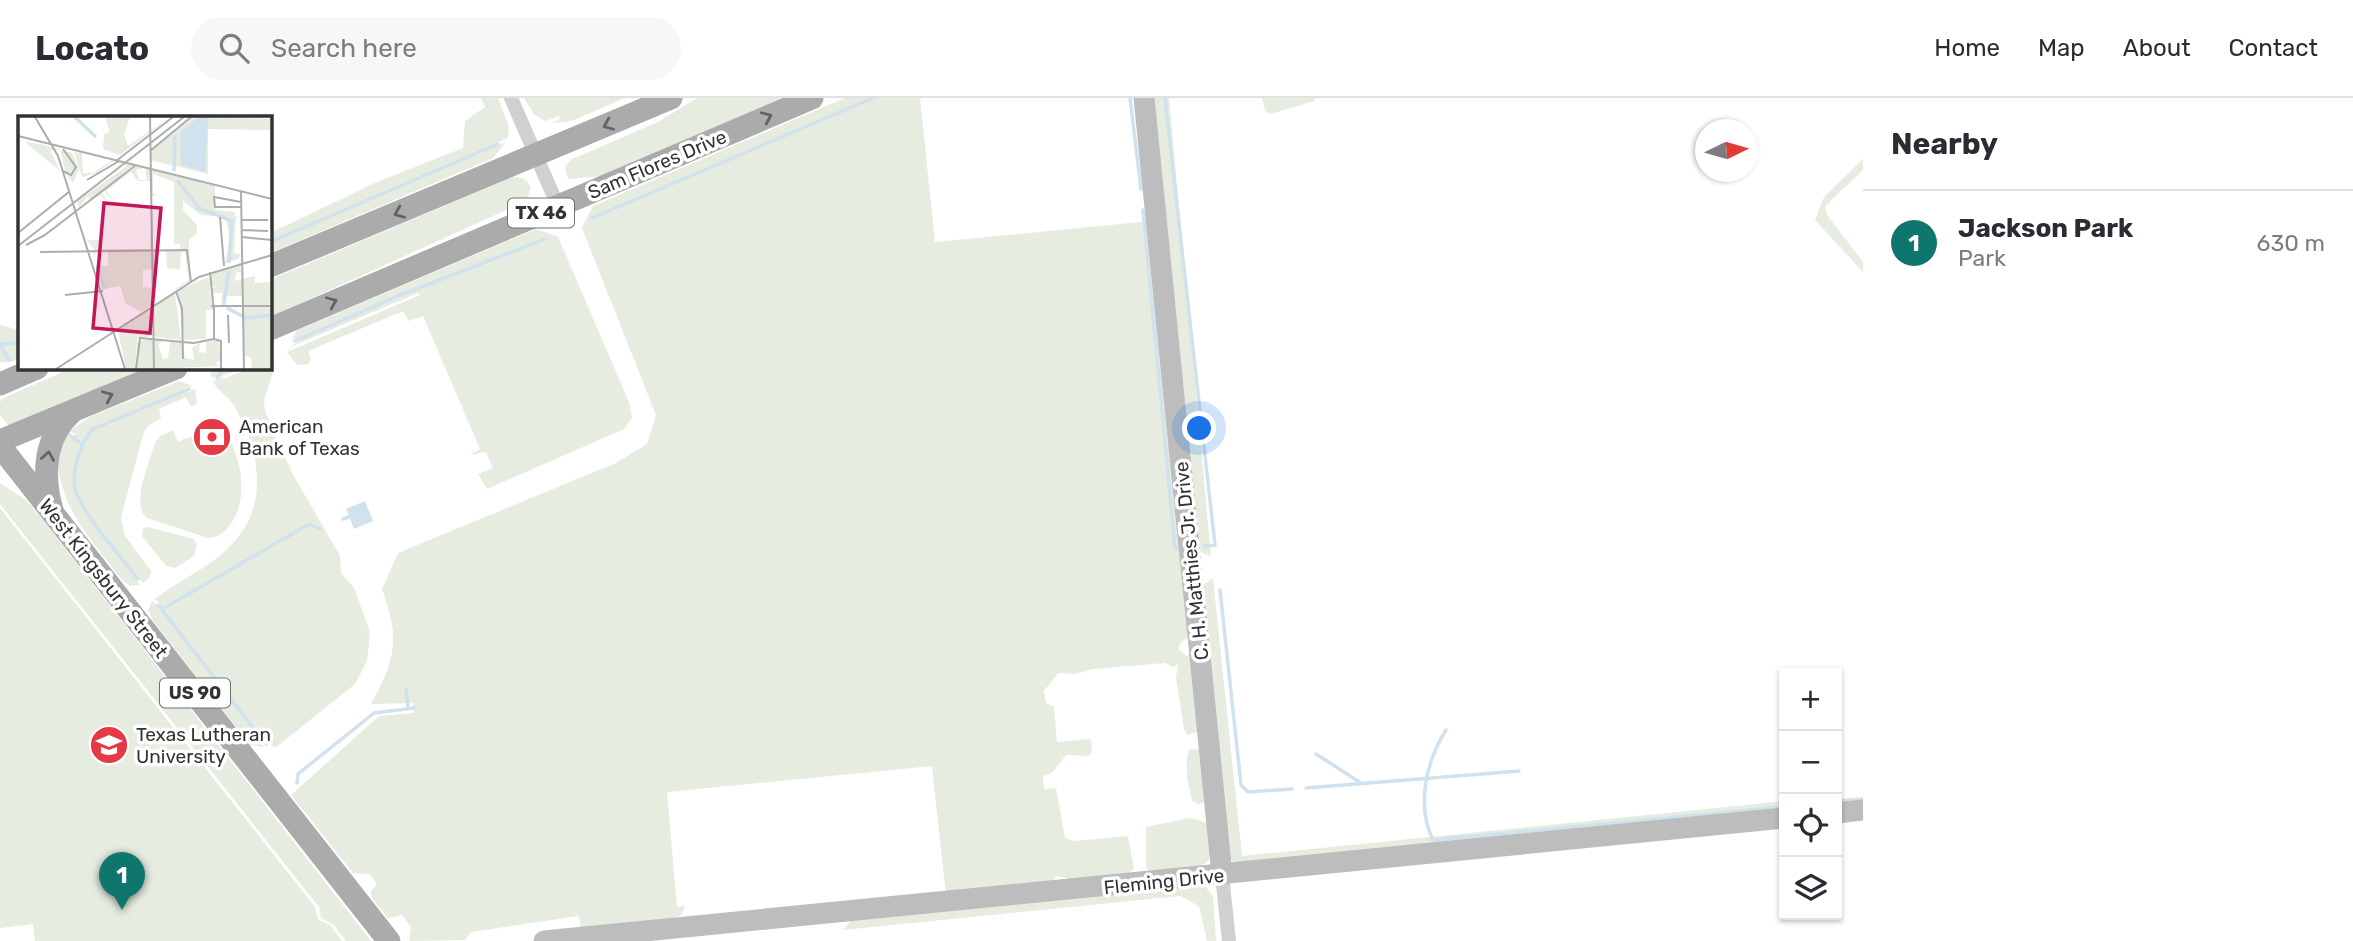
<!DOCTYPE html>
<html lang="en">
<head>
<meta charset="utf-8">
<style>
	body { margin:0; font-family:Rubik,sans-serif; background:#f7f7f7; color:#2b2b33 }
	.controls { position:absolute; right:21px; bottom:21px; display:grid; overflow:hidden; border-radius:0px; box-shadow:0 2px 5px #0004 }
	.controls button { width:63px; height:63px; display:grid; place-items:center; padding:0; border:0; border-bottom:2px solid #e1e1e2; background:#fff; color:#2b2b33; font:35px sans-serif }
	.compass { position:absolute; left:1695px; top:21px; width:63px; height:63px; border-radius:50%; background:#fff; box-shadow:0 2px 5px #0004; rotate:85deg }
	.you { position:absolute; left:1200px; top:331px; width:24px; height:24px; margin:-18px; border:5px solid #fff; border-radius:50%; background:#1a73e8; box-shadow:0 0 0 10px #1a73e833 }
	.badge { display:grid; place-items:center; width:46px; height:46px; border-radius:50%; background:#0f766e; color:#fff; font-size:23px; font-weight:700 }
	.pin { position:absolute; translate:-50% -58px; filter:drop-shadow(0 2px 4px #0008) }
	.pin::after { content:''; position:absolute; top:37px; width:24px; height:21px; background:inherit; clip-path:polygon(0 0,100% 0,50% 100%) }
	.list { margin:0; padding:0; list-style:none }
	h2 { display:flex; justify-content:space-between; align-items:center; height:91px; margin:0; padding:0 28px; font-size:30px }
	h2 small { font-size:23px; font-weight:400; color:#7c7c81 }
	.list li { display:grid; grid-template-columns:46px 1fr auto; gap:21px; align-items:center; box-sizing:border-box; height:105px; padding:0 28px; border-top:2px solid #e1e1e2 }
	.list b { display:block; font-size:26px; white-space:nowrap }
	.list p { margin:0; font-size:23px; white-space:nowrap; color:#7c7c81 }
	.list em { font-size:23px; font-style:normal; color:#7c7c81 }
	.icon { flex:none; width:38px; height:38px; fill:none; stroke:currentColor; stroke-width:2; stroke-linecap:round; stroke-linejoin:round }
	.map { position:relative; flex:none; width:1863px; height:843px; overflow:hidden }
	header { display:flex; align-items:center; gap:42px; box-sizing:border-box; height:98px; padding:0 35px; background:#fff; border-bottom:2px solid #e1e1e2 }
	header strong { font-size:33px }
	nav { display:flex; gap:38px; margin-inline-start:auto; font-size:24px }
	.search { width:490px; height:63px; background:#f7f7f7; display:flex; align-items:center; gap:18px; box-sizing:border-box; padding:0 24px; border-radius:38px; color:#7c7c81; font-size:26px }
	main { display:flex }
	aside { flex:1; background:#fff }
	.map>svg:first-child { display:block }
</style>
</head>
<body>
<header>
<strong>Locato</strong>
<div class="search"><svg class="icon" aria-label="search" viewBox="0 0 24 24"><circle cx="10" cy="10" r="6"/><path d="M15 15l6 6"/></svg>Search here</div>
<nav><a>Home</a><a>Map</a><a>About</a><a>Contact</a></nav>
</header>
<main>
<div class="map">
<svg width="1863" height="843" viewBox="0 0 1863 843">
	<rect width="100%" height="100%" fill="#fff"/>
	<g fill="#e6ecdf">
		<polygon points="481,0 498,0 509,29 508,40 493,46 495,49 506,44 493,60 270,155 270,135 377,84 463,50 465,23 485,9"/>
		<polygon points="524,0 625,0 572,23 552,25 560,21 559,18 545,23 534,16"/>
		<polygon points="697,0 783,0 602,78 568,81 565,70 570,62 658,24"/>
		<path d="M845,0h75l15,144 216,-21 39,416 -9,5 -3,6 8,8 7,-3 6,78 -12,4 -3,-6 -8,-51 2,-14 -5,3 -8,-4 -73,6 -17,5 -17,-1 -14,18 2,12 8,4 3,35 34,-3 1,13 -3,4 -23,-1 -13,17 -10,4 1,13 12,-1 9,50 9,3 54,-5 6,33 -7,5 -61,11 1,-7 -11,-2 -8,10 -102,10 -14,-130 -265,26 10,115 8,-1 -4,9 -10,6 -90,9 -2,-14 -108,16 -6,8 -56,1 2,-14 -9,-12 -14,3 -16,-20 -1,-7 6,-7 -7,-10 -17,-1 -62,-78 88,-79 35,-3 -1,-10 -42,1c25,-46 29,-65 11,-115l16,-36 218,-90 31,-19 9,-29 -74,-187 11,-22z"/>
		<polygon points="1149,0 1169,0 1211,458 1198,453"/>
		<polygon points="1262,0 1315,0 1315,3 1270,16 1265,12"/>
		<polygon points="1863,61 1863,72 1825,108 1827,117 1863,164 1863,174 1815,122 1824,99"/>
		<path d="M513,79c10,0 14,2 18,11l-5,13 -256,116v-37z"/>
		<polygon points="536,131 558,139 629,304 632,320 624,331 487,391 478,376 493,370 486,354 470,357 480,351 423,218 409,223 403,213 308,253 311,261 308,266 297,267 287,254 420,197 418,195 288,250 300,243 299,239 292,242 296,233"/>
		<polygon points="0,227 19,232 19,262 0,265"/>
		<path d="M270,262l4,9 -10,31 1,11 27,62 48,83 1,17 13,15 16,44 -3,29 -12,23 -80,64 -10,-9 -5,3 4,5 -14,-2 -97,-124 -5,-11 4,-9 6,6 2,-3 -5,-5c20,-16 43,-26 62,-41 53,-41 47,-96 19,-149 -6,-12 -16,-16 -23,-27l7,-3 -1,-4 -7,3 -1,-5 3,-5h29l-21,8 1,3 28,-11h19z"/>
		<polygon points="72,270 151,270 10,329 0,317 0,304 3,300"/>
		<path d="M179,283l14,5 -7,2 2,4 7,-3 2,14 -6,4 -5,-10 -27,12 2,9 -13,8 -5,9 -22,82 4,19 26,35 -1,6 -7,6 -5,-7 -2,2 4,7 -10,1c-9,-5 -16,-16 -22,-24 -26,-33 -48,-61 -51,-104l4,-5 -3,-4 8,-14 5,4 4,-5 -6,-3 23,-15z"/>
		<path d="M173,332l5,12 17,-7 7,15 27,-11c16,28 21,79 -13,98l-8,1 -61,-20c-17,-14 3,-56 8,-75l5,-7z"/>
		<polygon points="0,385 26,402 47,427 371,843 346,843 334,827 321,820 319,809 0,406"/>
		<polygon points="0,410 315,809 318,822 330,827 342,843 35,843 33,826 0,830"/>
		<polygon points="148,429 194,441 197,448 194,458 175,470 166,468 142,438 143,430"/>
		<polygon points="1213,480 1242,758 1784,703 1784,713 1235,765 1230,761 1201,488"/>
		<path d="M1189,651l11,1 5,51 -5,3 -7,-2c-5,-16 -9,-35 -4,-53z"/>
		<path d="M1189,720l20,5c1,9 4,19 3,28 -3,25 -45,20 -63,21l-3,-5v-40z"/>
		<polygon points="1204,787 1213,798 1216,843 1207,843 1199,808 1180,798 843,832 850,824 849,820"/>
	</g>
	<polygon fill="#cfe2ee" points="365,403 373,423 354,431 346,411"/>
	<g fill="none" stroke-linecap="round" stroke-linejoin="round">
		<g stroke="#cfe2ee" stroke-width="3.5">
			<polyline points="1130,0 1141,91"/>
			<polyline points="1165,0 1215,447 1205,448"/>
			<polyline points="1143,112 1175,450 1179,450"/>
			<polyline points="592,120 873,0"/>
			<polyline points="270,144 498,46"/>
			<polyline points="295,243 398,198 545,141"/>
			<polyline points="0,246 19,245"/>
			<polyline points="0,247 9,262"/>
			<polyline points="217,280 222,273 230,270"/>
			<polyline points="68,336 83,347"/>
			<polyline points="343,421 349,419"/>
			<path d="M138,481c-19,-25 -48,-56 -61,-84 -8,-18 3,-53 16,-66l96,-40"/>
			<polyline points="1220,492 1241,687 1248,694 1292,691"/>
			<polyline points="158,507 162,511 166,509 309,426 320,431"/>
			<polyline points="162,512 266,646"/>
			<polyline points="406,592 408,610"/>
			<path d="M1446,632c-20,32 -30,75 -13,110l351,-33"/>
			<polyline points="1316,656 1361,685"/>
			<polyline points="297,685 298,676 374,615 414,610"/>
			<polyline points="1306,690 1519,673"/>
			<polyline points="1837,703 1863,701"/>
		</g>
		<g stroke="#d0d0d0" stroke-width="14">
			<polyline points="511,0 558,108"/>
			<polyline points="1222,777 1229,843"/>
		</g>
		<g stroke="#bdbdbd" stroke-width="21">
			<polyline points="1144,0 1222,777"/>
			<polyline points="1837,715 1863,712"/>
			<polyline points="544,843 1784,720"/>
		</g>
		<g stroke="#ababab" stroke-width="23">
			<polyline points="270,168 671,0"/>
			<polyline points="270,231 812,0"/>
			<polyline points="0,286 37,270"/>
			<polyline points="0,343 176,270"/>
			<polyline points="0,348 389,843"/>
			<path d="M52,412c-10,-35 -8,-73 20,-98"/>
		</g>
	</g>
	<defs><path id="oneway-chevron" d="M-2-3.5L2.5 0L-2 3.5" fill="none" stroke-width="1.6" stroke-linecap="round" stroke-linejoin="round" transform="scale(1.75)"/></defs>
	<g stroke="#636363">
		<use href="#oneway-chevron" transform="translate(767 19) rotate(-23)"/>
		<use href="#oneway-chevron" transform="translate(608 27) rotate(157)"/>
		<use href="#oneway-chevron" transform="translate(399 115) rotate(157)"/>
		<use href="#oneway-chevron" transform="translate(332 204) rotate(-23)"/>
		<use href="#oneway-chevron" transform="translate(108 298) rotate(-23)"/>
		<use href="#oneway-chevron" transform="translate(48 358) rotate(-81)"/>
	</g>
	<defs>
		<g id="bank-disc" transform="scale(2.0125)"><circle r="9.5" fill="#e63946" stroke="#fff"/><path d="M-6-4H6V4H-6ZM0-2.3a2.3 2.3 0 1 0 0 4.6a2.3 2.3 0 1 0 0-4.6Z" fill="#fff"/></g>
		<g id="university-disc" transform="scale(2.0125)"><circle r="9.5" fill="#e63946" stroke="#fff"/><path d="M0-5L7-2L0 1L-7-2ZM-4 1L0 2.5L4 1V4Q0 6-4 4Z" fill="#fff"/></g>
	</defs>
	<g fill-rule="evenodd">
		<use href="#bank-disc" x="212" y="339"/>
		<use href="#university-disc" x="109" y="647"/>
	</g>
	<g text-anchor="middle" stroke-width="7" stroke-linejoin="round" paint-order="stroke">
		<g fill="#fff" stroke="#707070" stroke-width="2">
			<rect x="508" y="100.5" width="66" height="29" rx="5"/>
			<rect x="160" y="580.5" width="70" height="29" rx="5"/>
		</g>
		<g font-size="18" font-weight="bold" fill="#333">
			<text x="541" y="121">TX 46</text>
			<text x="195" y="601">US 90</text>
		</g>
		<g font-size="19" fill="#333" stroke="#fff">
			<text transform="translate(657 66) rotate(-23)" y="7">Sam Flores Drive</text>
			<text transform="translate(1191 463) rotate(-96)" y="7">C. H. Matthies Jr. Drive</text>
			<text transform="translate(104 480) rotate(52)" y="7">West Kingsbury Street</text>
			<text transform="translate(1164 783) rotate(-6)" y="7">Fleming Drive</text>
		</g>
		<g font-size="19" fill="#333" stroke="#fff" text-anchor="start">
			<text x="239" y="335">American<tspan x="239" dy="22">Bank of Texas</tspan></text>
			<text x="136" y="643">Texas Lutheran<tspan x="136" dy="22">University</tspan></text>
		</g>
	</g>
	<g transform="translate(18 18)">
		<rect width="254" height="254" fill="#fff"/>
		<path d="M87,1h25l-6,17 4,12 42,-29 -50,38 -17,-6 1,-15 6,-2zM174,1l80,2v11l-64,-1v45l-58,-14v-9zM7,26l15,2 32,9 7,16 -6,14 -7,-9 9,-3 -9,2 -6,-23h-10l10,21zM56,36l8,1 1,20h11l18,-13 21,5 -32,27 10,14 4,-3 -11,-12 33,-25 6,2 -7,2 3,10h8l-2,-12 70,17v25l20,2v5h6l-5,1 -2,35 7,1 -2,4 -14,6 5,-26 -5,-21 -24,-2 -18,-14v9l14,15v8l-8,7 1,41 -13,8h-2l14,-9 -4,-29 -4,1 -1,17 -13,-1 -1,-16h-11l-1,24 -1,-7 -10,1v17l9,1v17l-11,7 -15,-8 -6,-18 -16,3 -8,-23h12v-15h-11l-4,6 2,-6 -8,-11h14l-4,9h54l-1,-68h-12l-7,-9 -25,19 10,12 -4,3h-2l-9,-11 -11,5 -2,-4 -9,11 -2,-6 50,-35 -14,-5 -16,12 -15,4zM135,58l21,8v62h6v6h-30l1,-54 8,-1 -6,-1zM222,147l1,9h-4l-3,9 21,-5v7l16,-1 -2,23h-26l-1,-9h-16v9h-4v-12h-12v-5l7,-1 -7,-2v-10zM191,161l4,33h-7v29l-22,1 -6,-50zM157,176l6,48 -27,-3v-30zM226,190l28,1v62h-20l-1,-12 -7,-1zM133,192l1,23h-3l4,5 -16,3 -2,30h-9l-8,-38zM135,222v31h-16v-27zM137,222l7,4 -4,2 5,15 5,-1 2,-16h12l3,16 9,2 -2,-12 8,-5 -1,9 7,1v-11l13,-2 2,20 -6,4 6,2 -66,3z" fill="#e6ecdf" fill-rule="evenodd"/>
		<path d="M181,1h9l-3,55 -24,-7 -1,-33z" fill="#cfe2ee"/>
		<path fill="none" stroke="#cfe2ee" stroke-width="3.5" d="M57,1l21,20M156,55l1,-36M159,64l22,28 33,13 -3,42M79,150l7,23M206,187l5,-32M209,192l19,10 26,-3"/>
		<path fill="none" stroke="#adadad" stroke-width="2" d="M17,1l23,39 67,213M132,1l4,252M0,20l254,63M132,35l41,-34M98,45l57,-44M45,55l8,4 5,-8 -13,-18M69,64l32,-19M223,75l3,178M223,86l-27,-5 1,10h26M202,101l4,49M223,104h27M223,114l27,1M0,117l52,-42M27,119l91,-70M224,121l30,3M8,129l19,-10M0,130l166,-129M22,136l147,-2 4,32M192,156l4,39M158,175l6,18 1,50M47,179l38,-4M193,190h61M196,191v32M210,199l1,28M196,223l7,2v28M38,253l143,-92 73,-22M118,253l4,-31 54,5 20,-4"/>
		<path fill="#c2185b" fill-opacity="0.15" stroke="#c2185b" stroke-width="3.5" d="M86,87l57,5 -11,125 -57,-5z"/>
		<rect width="254" height="254" fill="none" stroke="#333" stroke-width="3.5"/>
	</g>
</svg>
<div class="controls">
<button>+</button>
<button>−</button>
<button><svg class="icon" aria-label="locate" viewBox="0 0 24 24"><circle cx="12" cy="12" r="6"/><path d="M12 2v4M12 18v4M2 12h4M18 12h4"/></svg></button>
<button><svg class="icon" aria-label="layers" viewBox="0 0 24 24"><path d="M12 4l9 5-9 5-9-5zM3 14l9 5 9-5"/></svg></button>
</div>
<svg class="compass" viewBox="-18 -18 36 36"><path d="M0-13l5 13h-10z" fill="#e53935"/><path d="M0 13l5-13h-10z" fill="#7c7c81"/></svg>
<div class="you"></div>
<div class="pin badge" style="left:122px;top:812px">1</div>
</div>
<aside>
<h2>Nearby<small></small></h2>
<ul class="list">
<li><span class="badge">1</span><div><b>Jackson Park</b><p>Park</p></div><em>630 m</em></li>
</ul>
</aside>
</main>
</body>
</html>
